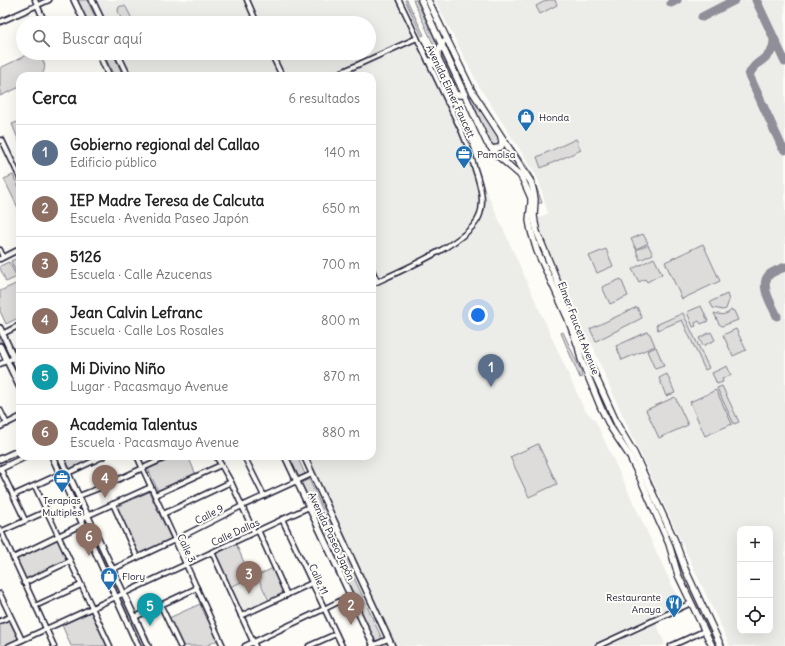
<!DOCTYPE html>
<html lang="es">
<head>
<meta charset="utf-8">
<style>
	body { margin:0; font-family:Delius,sans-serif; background:#f2f2f2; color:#222 }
	.controls { position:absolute; right:12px; bottom:12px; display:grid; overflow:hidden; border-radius:8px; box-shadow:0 4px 16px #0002 }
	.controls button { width:36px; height:36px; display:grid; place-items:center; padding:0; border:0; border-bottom:1px solid #e0e0e0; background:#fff; color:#222; font:20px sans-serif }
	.you { position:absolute; left:478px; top:315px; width:14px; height:14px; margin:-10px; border:3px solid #fff; border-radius:50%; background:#1a73e8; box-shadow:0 0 0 6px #1a73e833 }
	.badge { display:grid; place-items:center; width:26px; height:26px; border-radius:50%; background:#111827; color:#fff; font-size:13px; font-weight:700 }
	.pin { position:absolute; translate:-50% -33px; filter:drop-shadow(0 1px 2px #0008) }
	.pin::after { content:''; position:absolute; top:21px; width:14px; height:12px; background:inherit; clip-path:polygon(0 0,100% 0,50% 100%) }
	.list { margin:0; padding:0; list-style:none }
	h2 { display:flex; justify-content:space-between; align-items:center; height:52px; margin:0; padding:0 16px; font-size:17px }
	h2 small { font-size:13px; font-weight:400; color:#767676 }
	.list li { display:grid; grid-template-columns:26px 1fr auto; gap:12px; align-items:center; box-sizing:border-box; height:56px; padding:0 16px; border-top:1px solid #e0e0e0 }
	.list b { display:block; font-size:15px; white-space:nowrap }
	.list p { margin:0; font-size:13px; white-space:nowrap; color:#767676 }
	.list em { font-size:13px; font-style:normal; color:#767676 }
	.icon { flex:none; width:22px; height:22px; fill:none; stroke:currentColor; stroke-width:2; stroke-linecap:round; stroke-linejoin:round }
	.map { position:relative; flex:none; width:785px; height:646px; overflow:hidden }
	.search { position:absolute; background:#fff; box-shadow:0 4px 16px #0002; left:16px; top:16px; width:360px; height:44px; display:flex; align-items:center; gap:10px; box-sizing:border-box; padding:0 14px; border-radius:22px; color:#767676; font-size:15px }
	.panel { position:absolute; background:#fff; box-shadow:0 4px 16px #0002; left:16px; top:72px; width:360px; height:388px; border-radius:12px }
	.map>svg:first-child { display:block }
</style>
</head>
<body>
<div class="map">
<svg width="785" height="646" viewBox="0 0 785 646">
	<rect width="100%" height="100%" fill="#fdfcf7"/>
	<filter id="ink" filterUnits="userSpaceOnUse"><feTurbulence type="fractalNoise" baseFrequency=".025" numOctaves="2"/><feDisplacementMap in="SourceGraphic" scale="8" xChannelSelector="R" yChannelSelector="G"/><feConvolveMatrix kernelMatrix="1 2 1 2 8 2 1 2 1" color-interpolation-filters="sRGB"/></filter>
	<g filter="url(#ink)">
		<g fill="#ecece9" fill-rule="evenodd">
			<polygon points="96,0 398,0 439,86 584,409 595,420 682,607 597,646 396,646 307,456 372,456 372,76 131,76 121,53 369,53 369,23 107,23"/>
			<path d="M435,0h350v645l-3,1h-52l-108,-232 -23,-52 -6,-16 -8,-11 -38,-82 -10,-34 11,-6 -9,-31 -4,-9 -55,-85zM740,529h30v102h-30z"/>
			<polygon points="107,489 113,501 103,506 97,494"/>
			<polygon points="256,576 267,600 242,612 232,587"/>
			<polygon points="656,623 665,644 661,646 605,646"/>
		</g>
		<g fill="#dddcdb" stroke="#807f8b">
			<polygon points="77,0 87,0 98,23 88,23"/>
			<polygon points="405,0 407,0 424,35 422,36"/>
			<polygon points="413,0 416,0 460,93 456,93"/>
			<polygon points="547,0 555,0 557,5 540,14 536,6"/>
			<polygon points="121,6 125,6 127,9 134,23 123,23 118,11 119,7"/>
			<polygon points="105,53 113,53 123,76 114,76 105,56"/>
			<path d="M31,54c12,1 18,12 10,22h-21v11l-20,9v-28l27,-13z"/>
			<path d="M473,96l27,43 -1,4c-4,3 -6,2 -10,-1l-12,-29c0,-6 -5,-10 -8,-16z"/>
			<polygon points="20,121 20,144 12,124"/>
			<polygon points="576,139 581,150 541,168 537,157"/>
			<polygon points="513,147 532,174 542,203 537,203 532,189 510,148"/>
			<polygon points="13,175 20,190 20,209 19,210 4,179"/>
			<polygon points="643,234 648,243 636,249 631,239"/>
			<polygon points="703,244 720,281 682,299 665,262"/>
			<polygon points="648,245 653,254 640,260 636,250"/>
			<polygon points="606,249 613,266 597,273 589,256"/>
			<polygon points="20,257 20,276 18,277 11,261"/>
			<polygon points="654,258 662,274 647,282 645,279 639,282 632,269"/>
			<polygon points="9,262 17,277 6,282 0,268 0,266"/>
			<polygon points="621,279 628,296 610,304 602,287"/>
			<polygon points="20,282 20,317 6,324 0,311 0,291"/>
			<polygon points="727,294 729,300 726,309 723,310 713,308 710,302"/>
			<polygon points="701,306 708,321 701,324 699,321 695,323 696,326 693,327 687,312"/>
			<polygon points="637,307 642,318 596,341 590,329"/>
			<path d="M731,310l3,1 4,9 -16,6 -3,-2 -5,-11c7,2 12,3 17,-3z"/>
			<polygon points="683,313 709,368 705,370 682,320 658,330 656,325"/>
			<polygon points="0,328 14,358 7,361 0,346"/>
			<polygon points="736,329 746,350 733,356 723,335"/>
			<polygon points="563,332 581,371 582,377 580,378 561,333"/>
			<polygon points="647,332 650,334 655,346 622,360 616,346"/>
			<polygon points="711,332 715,340 703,346 699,338"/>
			<polygon points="656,347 664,366 655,369 647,351"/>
			<polygon points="587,365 606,405 604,406 586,366"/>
			<polygon points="727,366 731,375 722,379 723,382 717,384 712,373"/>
			<polygon points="667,374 675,393 666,396 659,378"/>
			<polygon points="722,386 739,422 734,424 717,388"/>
			<polygon points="716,390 732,424 705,436 690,402"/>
			<polygon points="675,397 688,425 659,438 646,410"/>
			<polygon points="538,444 557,484 529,497 510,457"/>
			<polygon points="20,452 20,456 21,456 0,466 0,461"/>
			<polygon points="53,456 57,456 83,512 81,514"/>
			<polygon points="63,456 90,456 91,460 70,470"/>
			<polygon points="178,456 188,456 196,475 158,491 148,469"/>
			<polygon points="289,456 297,456 305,474 298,477"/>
			<polygon points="309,479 382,639 375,641 301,483"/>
			<polygon points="149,492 171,539 138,554 116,507"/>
			<polygon points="91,529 118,587 115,589 88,530"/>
			<polygon points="57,539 67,560 26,580 16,558"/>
			<polygon points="236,544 251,578 230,587 215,554"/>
			<path d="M679,561l21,48 -3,1c-7,-15 -18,-32 -18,-49z"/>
			<polygon points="273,568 284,594 269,601 257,576"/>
			<polygon points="124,601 125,603 145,646 141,646 122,603 122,602"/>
			<polygon points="200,604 218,640 206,646 183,646 169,618"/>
			<polygon points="91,612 107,646 71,646 62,625"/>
			<polygon points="703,615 718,646 714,646 699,617"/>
			<polygon points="9,620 19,640 5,646 0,646 0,624"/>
		</g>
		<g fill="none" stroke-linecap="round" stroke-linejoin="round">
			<g stroke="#908f99" stroke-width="9">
				<polyline points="756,0 785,62"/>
				<polyline points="671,3 677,0"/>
				<polyline points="702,17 735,0"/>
				<path d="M774,39c0,22 -18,18 -25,36l33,72 3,3"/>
				<path d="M777,316c-5,-11 -19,-32 -7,-42 4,-3 10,-5 15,-7"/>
			</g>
			<g stroke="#22223b" stroke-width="7">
				<g id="minor">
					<polyline points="35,0 45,23"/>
					<polyline points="247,0 257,23"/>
					<polyline points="0,22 49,0"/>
					<polyline points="271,53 282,76"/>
					<polyline points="333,76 417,38"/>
					<polyline points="0,141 2,140 20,178"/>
					<polyline points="0,250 3,257"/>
					<polyline points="0,259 20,249"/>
					<polyline points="372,270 377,281"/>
					<path d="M372,284c26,-12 96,-41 107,-67 7,-17 0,-35 -5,-51 -3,-12 -7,-23 -12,-34l-63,-132"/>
					<polyline points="2,334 20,325"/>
					<polyline points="0,364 20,355"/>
					<polyline points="0,410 7,424"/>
					<polyline points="0,427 20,417"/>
					<polyline points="137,456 223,646"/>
					<polyline points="216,456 231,482 254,532"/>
					<polyline points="244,456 264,496"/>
					<polyline points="0,468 25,520"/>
					<polyline points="68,473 104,456"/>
					<polyline points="35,486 110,646"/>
					<polyline points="14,495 60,474"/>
					<polyline points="155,495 221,465"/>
					<polyline points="79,496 102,487 169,456"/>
					<polyline points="113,504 137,557"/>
					<polyline points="163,514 231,482"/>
					<polyline points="80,519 151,487"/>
					<polyline points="282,519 342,646"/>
					<polyline points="0,529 54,646"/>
					<polyline points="258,530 287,595"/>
					<polyline points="0,532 47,511"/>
					<polyline points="212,552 255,646"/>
					<polyline points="13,558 83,524"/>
					<polyline points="113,569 179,538 242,506 312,474"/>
					<polyline points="24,583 70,561"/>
					<polyline points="0,594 22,640"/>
					<polyline points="35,606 81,585"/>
					<polyline points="161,606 180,646"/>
					<polyline points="241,616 312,583"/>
					<polyline points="135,617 197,588"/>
					<polyline points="0,621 10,617"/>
					<polyline points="9,646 116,597 309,507"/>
					<polyline points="245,646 324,609 350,596"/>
					<polyline points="309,646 336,634"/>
					<polyline points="372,646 388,639"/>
					<polyline points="598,646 691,603"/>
					<polyline points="671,646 704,631"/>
				</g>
			</g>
			<g stroke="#22223b" stroke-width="8">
				<g id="major">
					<polyline points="74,0 85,23"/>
					<polyline points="92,0 103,23"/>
					<polyline points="99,53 109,76"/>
					<polyline points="117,53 128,76"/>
					<polyline points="0,328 20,371"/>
					<polyline points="0,346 20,388"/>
					<polyline points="52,456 138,646"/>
					<polyline points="60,456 148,646"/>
					<polyline points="285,456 374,646"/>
					<polyline points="304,456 392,646"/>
					<polyline points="0,459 20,450"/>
					<polyline points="0,469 27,456"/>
				</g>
			</g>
			<g stroke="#22223b" stroke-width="8">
				<g id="highway">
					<polyline points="421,0 487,143 498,156 520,175 523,180 531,198 531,203 529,220 531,231 537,251 556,292 568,319 578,346 581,359 601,408 611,428 629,455 641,480 669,544 678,575 712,646"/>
					<polyline points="428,0 472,91 531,182 533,189 535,199 534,216 535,223 537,232 572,317 588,360 618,426 634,453 675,541 685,569 721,646"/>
					<polyline points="443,42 438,51 438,58 455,94 458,95 464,95"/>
					<polyline points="429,61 443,69"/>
					<polyline points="448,102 451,86"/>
					<polyline points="492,149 498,148 501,147 502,142 501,137"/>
				</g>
			</g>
			<use href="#minor" stroke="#fdfcf7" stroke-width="4"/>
			<use href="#major" stroke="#fdfcf7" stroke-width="5"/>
			<use href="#highway" stroke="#fdfcf7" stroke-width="5.5"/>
		</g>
	</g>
	<defs>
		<g id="shop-pin" transform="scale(0.9)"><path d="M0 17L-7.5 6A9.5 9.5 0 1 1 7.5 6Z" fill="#1f6fb2" stroke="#fdfcf7"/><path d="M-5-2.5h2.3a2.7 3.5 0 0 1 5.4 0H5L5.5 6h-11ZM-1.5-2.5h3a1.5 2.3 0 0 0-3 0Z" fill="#fff"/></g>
		<g id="office-pin" transform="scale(0.9)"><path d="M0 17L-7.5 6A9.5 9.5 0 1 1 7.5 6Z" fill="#1f6fb2" stroke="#fdfcf7"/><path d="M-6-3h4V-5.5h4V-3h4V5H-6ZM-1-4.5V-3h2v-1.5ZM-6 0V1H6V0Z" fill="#fff"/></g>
		<g id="restaurant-pin" transform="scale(0.9)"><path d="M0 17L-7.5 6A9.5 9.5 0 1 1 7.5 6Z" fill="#1f6fb2" stroke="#fdfcf7"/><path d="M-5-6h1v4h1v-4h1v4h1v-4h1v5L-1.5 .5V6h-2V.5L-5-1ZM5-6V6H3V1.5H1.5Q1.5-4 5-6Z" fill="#fff"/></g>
	</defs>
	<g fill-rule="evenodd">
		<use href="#shop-pin" x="526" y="117"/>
		<use href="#office-pin" x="464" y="154"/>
		<use href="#office-pin" x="62" y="478"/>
		<use href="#shop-pin" x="109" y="576"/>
		<use href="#restaurant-pin" x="674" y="603"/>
	</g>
	<g text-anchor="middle" stroke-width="4" stroke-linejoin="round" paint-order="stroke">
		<g font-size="10" fill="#22223b" stroke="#fdfcf7">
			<text transform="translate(451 91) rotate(65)" y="4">Avenida Elmer Faucett</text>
			<text transform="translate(579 328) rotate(69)" y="4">Elmer Faucett Avenue</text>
			<text transform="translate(209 514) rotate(-27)" y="4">Calle 9</text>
			<text transform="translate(235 532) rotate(-25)" y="4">Calle Dallas</text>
			<text transform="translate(332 536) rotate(65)" y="4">Avenida Paseo Japón</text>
			<text transform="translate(187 548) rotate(65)" y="4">Calle 3</text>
			<text transform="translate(319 579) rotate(65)" y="4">Calle 11</text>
		</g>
		<g font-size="10" fill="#22223b" stroke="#fdfcf7" text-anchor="start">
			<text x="539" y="121">Honda</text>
			<text x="477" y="158">Pamolsa</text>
			<text x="62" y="504" text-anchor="middle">Terapias<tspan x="62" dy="12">Multiples</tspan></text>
			<text x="122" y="580">Flory</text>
			<text x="661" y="601" text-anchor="end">Restaurante<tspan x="661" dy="12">Anaya</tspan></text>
		</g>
	</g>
</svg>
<div class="controls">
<button>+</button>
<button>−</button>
<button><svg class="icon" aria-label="locate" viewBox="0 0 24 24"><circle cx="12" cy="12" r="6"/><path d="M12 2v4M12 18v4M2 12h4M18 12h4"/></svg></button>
</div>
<div class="you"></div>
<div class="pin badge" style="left:491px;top:387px;background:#5c6f8a">1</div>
<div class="pin badge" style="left:351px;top:625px;background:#8d6e63">2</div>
<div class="pin badge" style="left:249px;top:594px;background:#8d6e63">3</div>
<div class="pin badge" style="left:105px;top:498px;background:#8d6e63">4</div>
<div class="pin badge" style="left:150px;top:626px;background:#0f9aa8">5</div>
<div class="pin badge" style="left:89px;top:556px;background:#8d6e63">6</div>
<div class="search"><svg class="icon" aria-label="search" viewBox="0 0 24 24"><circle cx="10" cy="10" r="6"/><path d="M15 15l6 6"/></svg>Buscar aquí</div>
<section class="panel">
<h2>Cerca<small>6 resultados</small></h2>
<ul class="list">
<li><span class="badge" style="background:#5c6f8a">1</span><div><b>Gobierno regional del Callao</b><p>Edificio público</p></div><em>140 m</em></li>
<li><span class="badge" style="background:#8d6e63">2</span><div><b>IEP Madre Teresa de Calcuta</b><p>Escuela · Avenida Paseo Japón</p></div><em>650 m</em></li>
<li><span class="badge" style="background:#8d6e63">3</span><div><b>5126</b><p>Escuela · Calle Azucenas</p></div><em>700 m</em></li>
<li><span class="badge" style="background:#8d6e63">4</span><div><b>Jean Calvin Lefranc</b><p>Escuela · Calle Los Rosales</p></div><em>800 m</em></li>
<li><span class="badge" style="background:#0f9aa8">5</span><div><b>Mi Divino Niño</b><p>Lugar · Pacasmayo Avenue</p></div><em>870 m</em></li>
<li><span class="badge" style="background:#8d6e63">6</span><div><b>Academia Talentus</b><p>Escuela · Pacasmayo Avenue</p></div><em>880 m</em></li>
</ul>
</section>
</div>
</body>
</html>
